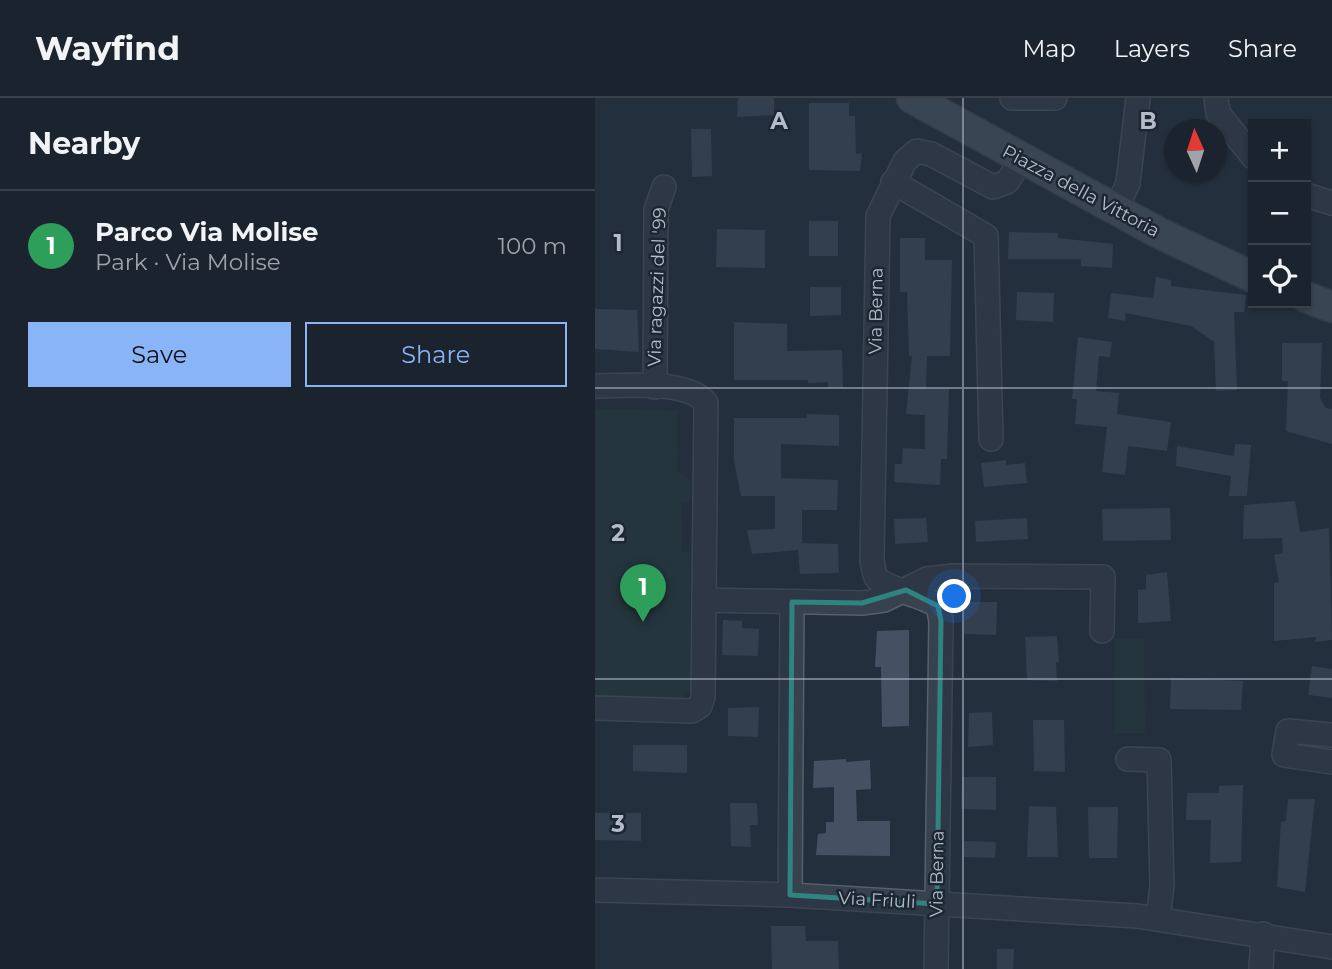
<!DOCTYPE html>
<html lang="en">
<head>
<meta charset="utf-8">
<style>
	body { margin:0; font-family:Montserrat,sans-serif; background:#282f3a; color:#f1f3f6 }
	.controls { position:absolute; right:21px; top:21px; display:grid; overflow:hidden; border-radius:0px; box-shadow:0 2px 5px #0004 }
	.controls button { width:63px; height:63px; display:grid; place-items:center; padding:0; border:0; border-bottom:2px solid #39404a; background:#1b232e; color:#f1f3f6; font:35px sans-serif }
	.compass { position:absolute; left:569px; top:21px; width:63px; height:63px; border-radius:50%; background:#1b232e; box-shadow:0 2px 5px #0004; rotate:357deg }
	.you { position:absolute; left:360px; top:499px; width:24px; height:24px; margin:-18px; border:5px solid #fff; border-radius:50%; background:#1a73e8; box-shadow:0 0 0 10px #1a73e833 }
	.badge { display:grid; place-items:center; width:46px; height:46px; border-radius:50%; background:#8ab4f8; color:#fff; font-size:23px; font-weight:700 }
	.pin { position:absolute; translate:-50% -58px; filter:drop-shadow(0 2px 4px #0008) }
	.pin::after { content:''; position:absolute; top:37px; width:24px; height:21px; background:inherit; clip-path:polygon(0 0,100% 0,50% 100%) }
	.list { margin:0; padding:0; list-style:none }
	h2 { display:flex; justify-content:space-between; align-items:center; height:91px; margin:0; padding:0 28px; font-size:30px }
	h2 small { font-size:23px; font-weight:400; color:#a0a4aa }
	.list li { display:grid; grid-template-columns:46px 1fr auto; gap:21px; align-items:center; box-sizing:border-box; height:112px; padding:0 28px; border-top:2px solid #39404a }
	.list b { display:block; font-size:26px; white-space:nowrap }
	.list p { margin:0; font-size:23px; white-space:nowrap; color:#a0a4aa }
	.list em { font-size:23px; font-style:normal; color:#a0a4aa }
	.actions { display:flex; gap:14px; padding:21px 28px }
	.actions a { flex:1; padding:16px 0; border:2px solid #8ab4f8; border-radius:0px; text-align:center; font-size:24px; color:#8ab4f8 }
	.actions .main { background:#8ab4f8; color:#111 }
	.icon { flex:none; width:38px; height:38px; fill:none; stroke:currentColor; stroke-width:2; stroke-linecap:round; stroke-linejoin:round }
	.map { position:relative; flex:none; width:737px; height:871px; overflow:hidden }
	header { display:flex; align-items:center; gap:42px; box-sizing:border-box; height:98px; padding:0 35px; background:#1b232e; border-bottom:2px solid #39404a }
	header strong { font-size:33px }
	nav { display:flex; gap:38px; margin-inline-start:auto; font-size:24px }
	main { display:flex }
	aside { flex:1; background:#1b232e }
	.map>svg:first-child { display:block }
</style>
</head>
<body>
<header>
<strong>Wayfind</strong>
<nav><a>Map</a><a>Layers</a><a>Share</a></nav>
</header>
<main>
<aside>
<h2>Nearby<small></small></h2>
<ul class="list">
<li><span class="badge" style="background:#2e9e5b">1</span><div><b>Parco Via Molise</b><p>Park · Via Molise</p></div><em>100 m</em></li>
</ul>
<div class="actions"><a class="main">Save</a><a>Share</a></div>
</aside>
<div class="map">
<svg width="737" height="871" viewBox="0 0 737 871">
	<rect width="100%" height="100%" fill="#242f3e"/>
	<g fill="#263c3f">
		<polygon points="0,311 83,313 82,372 96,383 95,403 86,404 87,453 96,455 95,593 88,600 0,598"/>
		<polygon points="519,540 549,540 550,635 520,635"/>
	</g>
	<g fill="#455162">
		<polygon points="143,0 179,0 179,17 142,19"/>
		<polygon points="214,5 254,5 254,18 260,18 261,56 267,55 265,73 214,72"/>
		<polygon points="96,31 116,31 117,78 97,79"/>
		<rect x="214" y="123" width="29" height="35"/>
		<polygon points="122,131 170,132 170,170 121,169"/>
		<polygon points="414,134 463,135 463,140 518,146 517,170 486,168 486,161 413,161"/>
		<polygon points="305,140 330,140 330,162 357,162 355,258 332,258 331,291 354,291 352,361 346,361 345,387 299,384 300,366 307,366 308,350 330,351 330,317 311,316 317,258 314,258 312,194 305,194"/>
		<polygon points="561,179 576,182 576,188 651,197 649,214 639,214 642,292 621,293 619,244 596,228 531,215 530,223 513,220 516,195 558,200"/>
		<polygon points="215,189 246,189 246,217 215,218"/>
		<polygon points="422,194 459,195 458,224 421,222"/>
		<polygon points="0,211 42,212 44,254 0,251"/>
		<polygon points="139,224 192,226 192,253 247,252 248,290 233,290 233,284 213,285 213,282 139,282"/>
		<polygon points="483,239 517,244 515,259 504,258 501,293 524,295 522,316 576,324 572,353 533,348 530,377 507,374 512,329 480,326 482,301 477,301"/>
		<polygon points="687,245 727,245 725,300 731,310 737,311 737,346 691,333 693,283 687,283"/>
		<polygon points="212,316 244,317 244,348 186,346 186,380 243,382 242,412 207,412 207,445 243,446 244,475 205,476 203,452 157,456 152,432 180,431 180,398 146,398 139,363 139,320 212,320"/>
		<polygon points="640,346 656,347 652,398 634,398 636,378 581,368 582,348 639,358"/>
		<polygon points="411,362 411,367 430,365 432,385 389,389 386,365"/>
		<polygon points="700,403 705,434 734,430 737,542 720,544 721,539 679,543 679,485 684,484 679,457 688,455 687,440 648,441 649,407"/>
		<polygon points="575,410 576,442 508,443 507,411"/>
		<polygon points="331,420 333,444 300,446 299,421"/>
		<polygon points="432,420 433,441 381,444 380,423"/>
		<polygon points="572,474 576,523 543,525 543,492 551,491 551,477"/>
		<polygon points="368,504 402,504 401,537 369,536"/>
		<polygon points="128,522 147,523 147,530 164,531 163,558 127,557"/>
		<polygon points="314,532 314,628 287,629 286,569 280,569 282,533"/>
		<polygon points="462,538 464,564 461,564 462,583 432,582 430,539"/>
		<polygon points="717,568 737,571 737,600 713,597"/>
		<polygon points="576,580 648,583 646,612 575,611"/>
		<polygon points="164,609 163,639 133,638 133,610"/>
		<polygon points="397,614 398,647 373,649 374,615"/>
		<polygon points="438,622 469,622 470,674 439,673"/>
		<polygon points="38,647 92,647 92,675 38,673"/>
		<polygon points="251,661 251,664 275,662 276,691 261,692 262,723 295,723 295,758 221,757 223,736 231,735 231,724 239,724 239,689 218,690 219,663"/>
		<polygon points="367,679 401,679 401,712 366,711"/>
		<polygon points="648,687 646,764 615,765 616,722 591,722 592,695 624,695 624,688"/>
		<polygon points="693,701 720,701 710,794 682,789 686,724 691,723"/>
		<polygon points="135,705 162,705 163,727 155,727 156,749 136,748"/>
		<polygon points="434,708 461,709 463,759 432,759"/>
		<polygon points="493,709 523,709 522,760 494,760"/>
		<polygon points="0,715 46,715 46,743 0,742"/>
		<polygon points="369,743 401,744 400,760 368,759"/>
		<polygon points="176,828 210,828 211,843 243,843 244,871 177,871"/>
		<polygon points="402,851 419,851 418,871 402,871"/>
	</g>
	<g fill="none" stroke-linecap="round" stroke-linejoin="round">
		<g stroke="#565f6c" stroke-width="26">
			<g id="minor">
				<polyline points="417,0 460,0"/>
				<polyline points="621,0 623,15 658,59"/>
				<polyline points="298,84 391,138 396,341"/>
				<polyline points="711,97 737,105"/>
				<polyline points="521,112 533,85 543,0"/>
				<path d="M0,288c29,0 93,-7 111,17l-2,197"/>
				<polyline points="60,289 61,112 69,89"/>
				<polyline points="0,610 97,613 105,608 108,599 109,502 267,505 289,502 332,481 358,478 508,479 507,533"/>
				<polyline points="737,637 693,633 689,657 737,664"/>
				<polyline points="533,661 564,662 567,788 563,821"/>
				<polyline points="0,792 195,797 542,818 737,849"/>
				<polyline points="195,797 197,504"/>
				<path d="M341,871l5,-348 -3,-15c-15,-11 -54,-17 -62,-29 -2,-4 -3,-12 -4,-17l6,-344 27,-55 12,-10 14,3 62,33 14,-5 15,-22"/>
				<polyline points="666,871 668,836"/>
			</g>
		</g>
		<g stroke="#414a57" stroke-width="33">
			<g id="major">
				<polyline points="317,0 566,136 658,179"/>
				<polyline points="711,199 737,209"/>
			</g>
		</g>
		<use href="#minor" stroke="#38414e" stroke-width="23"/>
		<use href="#major" stroke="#56606e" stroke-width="30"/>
	</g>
	<path d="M0 0H737V871H0ZM311,492l32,16 3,15 -4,283 -147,-9 2,-293 70,1z" fill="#242f3e" fill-opacity=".55" fill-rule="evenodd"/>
	<path fill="none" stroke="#308480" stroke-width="5" stroke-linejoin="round" d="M311,492l32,16 3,15 -4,283 -147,-9 2,-293 70,1z"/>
	<path fill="none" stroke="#b4bcc9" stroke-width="2" stroke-opacity="0.55" d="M368,0v871M0,290h737M0,581h737"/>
	<g text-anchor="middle" stroke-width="5" stroke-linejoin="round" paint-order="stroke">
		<g font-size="18" fill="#b4bcc9" stroke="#1d2633">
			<text transform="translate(486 93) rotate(28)" y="6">Piazza della Vittoria</text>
			<text transform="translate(62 189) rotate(-88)" y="6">Via ragazzi del '99</text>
			<text transform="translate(281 213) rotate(-89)" y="6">Via Berna</text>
			<text transform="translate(342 776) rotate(-89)" y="6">Via Berna</text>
			<text transform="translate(282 802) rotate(3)" y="6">Via Friuli</text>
		</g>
	</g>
	<g font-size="23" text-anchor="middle" font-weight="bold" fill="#b4bcc9" stroke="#1d2633" stroke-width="5" stroke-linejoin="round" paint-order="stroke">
		<text x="184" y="31">A</text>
		<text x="553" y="31">B</text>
		<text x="23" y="153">1</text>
		<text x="23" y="443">2</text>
		<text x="23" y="734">3</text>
	</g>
</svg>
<div class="controls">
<button>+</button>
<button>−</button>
<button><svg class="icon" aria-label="locate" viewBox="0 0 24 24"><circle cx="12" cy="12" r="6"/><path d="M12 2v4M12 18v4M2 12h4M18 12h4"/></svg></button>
</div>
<svg class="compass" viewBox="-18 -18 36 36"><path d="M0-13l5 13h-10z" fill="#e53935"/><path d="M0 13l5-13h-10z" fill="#a0a4aa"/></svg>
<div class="you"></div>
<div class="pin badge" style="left:48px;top:524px;background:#2e9e5b">1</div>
</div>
</main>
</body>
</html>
